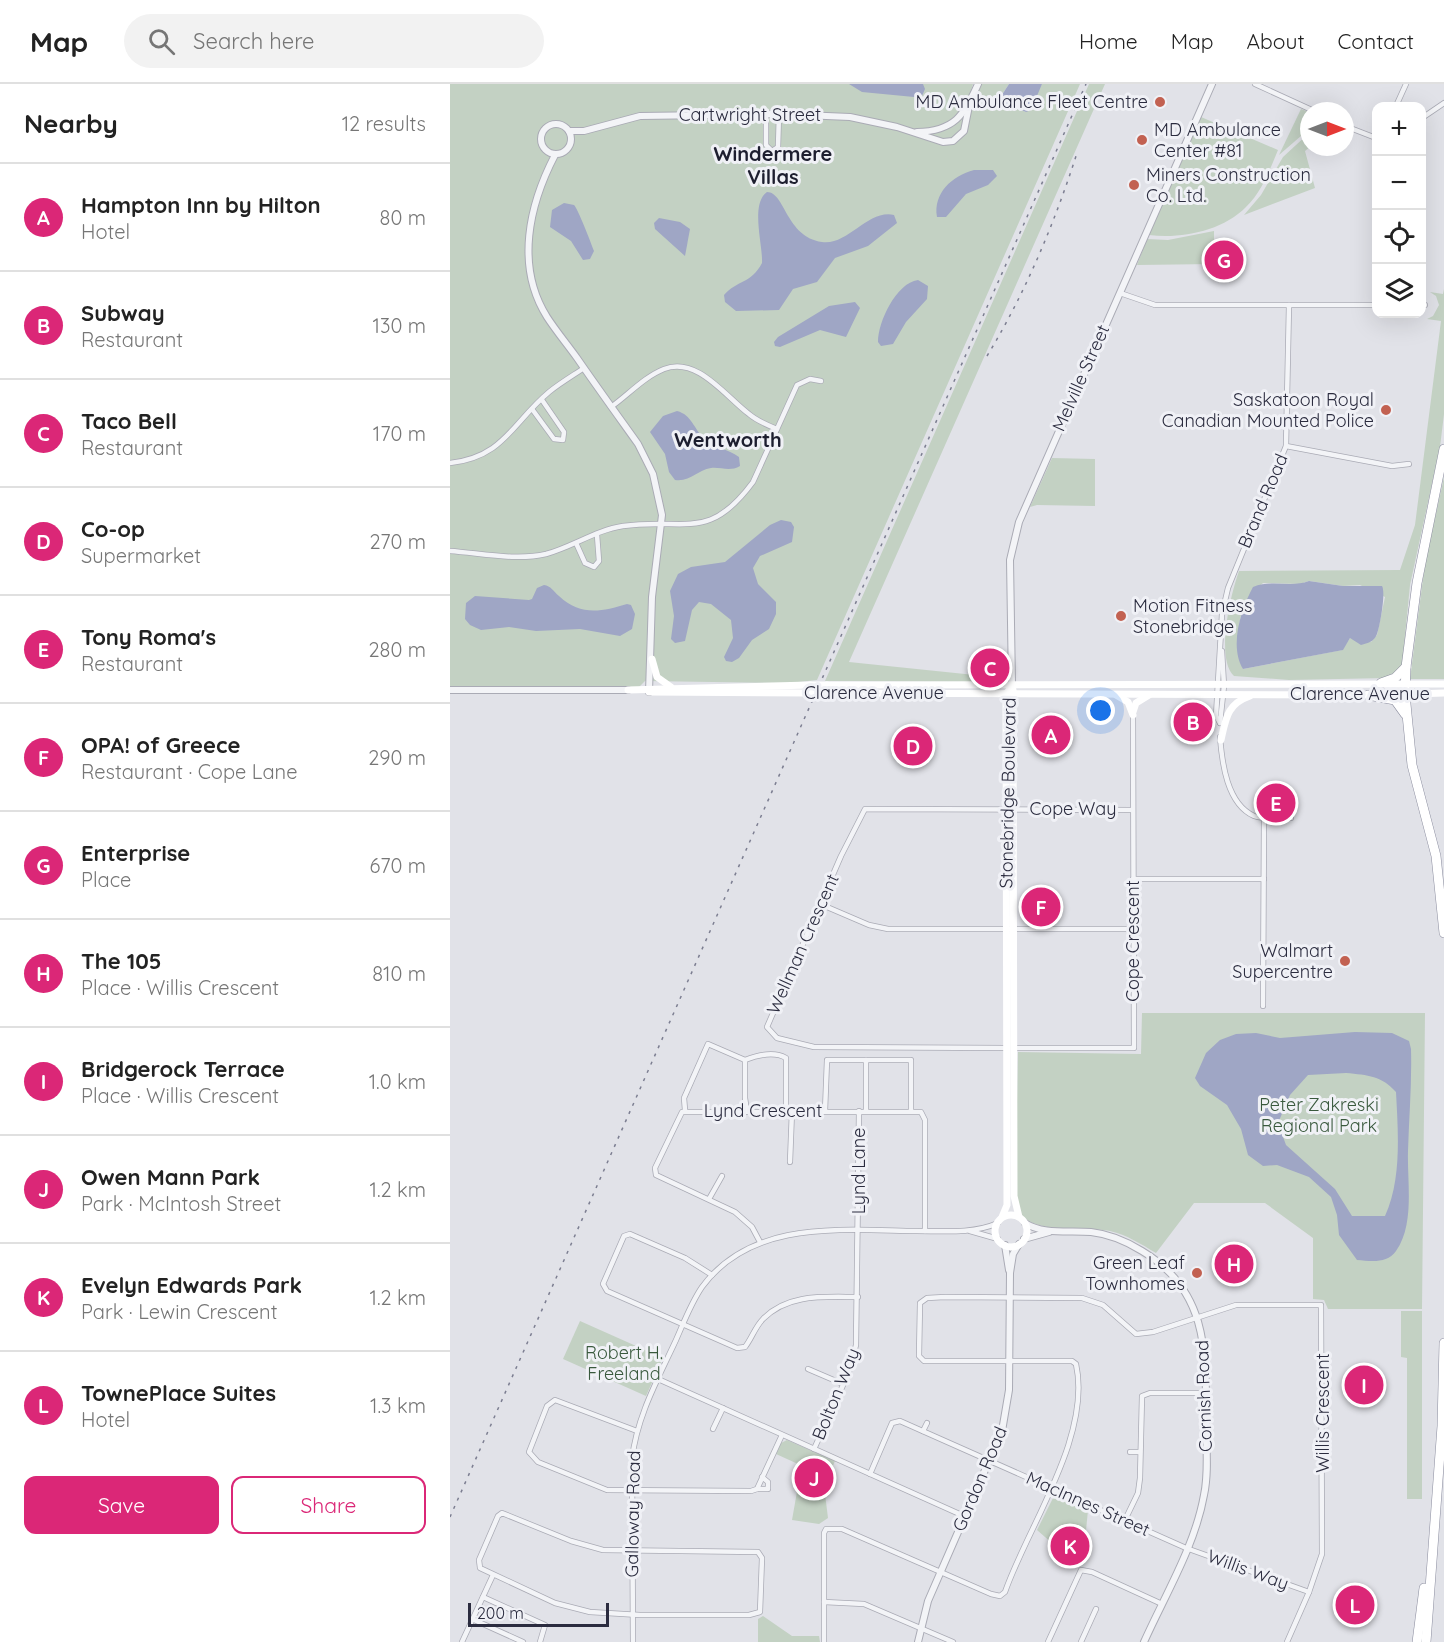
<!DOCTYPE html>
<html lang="en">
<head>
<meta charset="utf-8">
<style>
	body { margin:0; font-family:Quicksand,sans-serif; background:#f2f2f2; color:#222 }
	.controls { position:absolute; right:18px; top:18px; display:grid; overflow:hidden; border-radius:12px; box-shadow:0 6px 24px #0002 }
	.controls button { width:54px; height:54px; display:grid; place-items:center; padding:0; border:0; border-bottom:2px solid #e0e0e0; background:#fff; color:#222; font:30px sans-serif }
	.compass { position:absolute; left:850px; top:18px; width:54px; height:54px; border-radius:50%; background:#fff; box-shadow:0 6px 24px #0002; rotate:90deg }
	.scale { position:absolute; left:18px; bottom:15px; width:141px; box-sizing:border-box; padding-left:6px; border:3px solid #2b2c3f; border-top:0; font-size:16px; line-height:21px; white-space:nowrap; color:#2b2c3f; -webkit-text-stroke:4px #f0f1f6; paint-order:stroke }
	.you { position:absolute; left:651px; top:627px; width:21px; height:21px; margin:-15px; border:4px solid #fff; border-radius:50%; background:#1a73e8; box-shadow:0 0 0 9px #1a73e833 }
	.badge { display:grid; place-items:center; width:39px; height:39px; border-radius:50%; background:#db2777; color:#fff; font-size:20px; font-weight:700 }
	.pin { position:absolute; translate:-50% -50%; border:3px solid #fff; box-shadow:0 2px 6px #0006 }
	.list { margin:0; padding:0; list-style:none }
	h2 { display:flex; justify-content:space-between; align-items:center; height:78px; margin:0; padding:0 24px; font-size:26px }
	h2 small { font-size:20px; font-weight:400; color:#767676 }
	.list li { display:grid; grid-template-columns:39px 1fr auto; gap:18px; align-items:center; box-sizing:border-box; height:108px; padding:0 24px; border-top:2px solid #e0e0e0 }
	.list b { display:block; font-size:22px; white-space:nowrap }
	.list p { margin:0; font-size:20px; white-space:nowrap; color:#767676 }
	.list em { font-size:20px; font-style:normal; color:#767676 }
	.actions { display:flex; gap:12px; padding:18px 24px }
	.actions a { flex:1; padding:14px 0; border:2px solid #db2777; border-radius:12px; text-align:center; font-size:21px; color:#db2777 }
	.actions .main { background:#db2777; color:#fff }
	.icon { flex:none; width:33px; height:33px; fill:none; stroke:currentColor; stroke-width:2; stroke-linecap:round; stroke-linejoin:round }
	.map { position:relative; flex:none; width:994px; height:1558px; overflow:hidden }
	header { display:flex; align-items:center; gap:36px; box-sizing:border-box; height:84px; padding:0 30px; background:#fff; border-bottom:2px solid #e0e0e0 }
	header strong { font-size:28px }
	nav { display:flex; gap:33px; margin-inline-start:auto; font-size:21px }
	.search { width:420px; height:54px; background:#f2f2f2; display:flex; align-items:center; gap:15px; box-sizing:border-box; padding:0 21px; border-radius:33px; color:#767676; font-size:22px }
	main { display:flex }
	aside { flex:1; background:#fff }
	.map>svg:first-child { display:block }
</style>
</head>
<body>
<header>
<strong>Map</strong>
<div class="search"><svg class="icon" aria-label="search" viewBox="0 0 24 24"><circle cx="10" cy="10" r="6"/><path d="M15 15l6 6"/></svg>Search here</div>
<nav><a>Home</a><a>Map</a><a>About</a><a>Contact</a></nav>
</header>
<main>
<aside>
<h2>Nearby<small>12 results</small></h2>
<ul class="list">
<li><span class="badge">A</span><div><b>Hampton Inn by Hilton</b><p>Hotel</p></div><em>80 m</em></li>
<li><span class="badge">B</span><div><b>Subway</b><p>Restaurant</p></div><em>130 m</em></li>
<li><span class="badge">C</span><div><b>Taco Bell</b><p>Restaurant</p></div><em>170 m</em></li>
<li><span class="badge">D</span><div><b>Co-op</b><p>Supermarket</p></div><em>270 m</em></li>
<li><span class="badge">E</span><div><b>Tony Roma's</b><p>Restaurant</p></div><em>280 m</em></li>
<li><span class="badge">F</span><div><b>OPA! of Greece</b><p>Restaurant · Cope Lane</p></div><em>290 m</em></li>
<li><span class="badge">G</span><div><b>Enterprise</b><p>Place</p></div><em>670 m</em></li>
<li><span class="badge">H</span><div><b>The 105</b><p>Place · Willis Crescent</p></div><em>810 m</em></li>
<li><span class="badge">I</span><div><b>Bridgerock Terrace</b><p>Place · Willis Crescent</p></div><em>1.0 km</em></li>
<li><span class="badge">J</span><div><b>Owen Mann Park</b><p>Park · McIntosh Street</p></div><em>1.2 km</em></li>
<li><span class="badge">K</span><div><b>Evelyn Edwards Park</b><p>Park · Lewin Crescent</p></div><em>1.2 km</em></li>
<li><span class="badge">L</span><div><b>TownePlace Suites</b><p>Hotel</p></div><em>1.3 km</em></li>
</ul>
<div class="actions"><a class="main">Save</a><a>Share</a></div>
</aside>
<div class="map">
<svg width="994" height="1558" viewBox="0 0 994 1558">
	<rect width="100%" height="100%" fill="#e1e2e8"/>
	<g fill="#c3d1c3" fill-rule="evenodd">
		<polygon points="0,0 523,0 521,7 529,5 532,0 559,0 546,20 547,22 565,23 576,28 592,0 630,0 367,596 339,599 195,597 189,603 0,603"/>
		<polygon points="639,0 655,0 399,578 544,593 553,586 553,593 549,598 375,597"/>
		<polygon points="851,25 859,28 859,45 829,71"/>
		<path d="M751,33l77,33c-8,19 -16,42 -32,57 -24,24 -64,32 -97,28z"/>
		<polygon points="859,49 860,63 855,67 865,104 794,131 811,111 833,73"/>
		<polygon points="764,147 764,180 687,181 697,155 718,156"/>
		<path d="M994,205v125l-4,33 -30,138 -8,82 -6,7 -9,4 -98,2 -55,-4c-19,-17 -3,-83 5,-105l161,-1 15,-45 26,-204 -14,-2 6,-3 6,-11 -3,-9 -6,-4 13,2zM859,497l34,5 17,-1 25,12 -8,38 -6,7 -21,-4 -8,12 -99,19c-6,-36 -9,-61 20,-86l37,1z"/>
		<polygon points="602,374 645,375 645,422 587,421 580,423"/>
		<polygon points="994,393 994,595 960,595 975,479"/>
		<path d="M692,929h283l-3,296h-94l-4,-9 -11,-1v-61l-48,-35h-71l-38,50c-15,-9 -29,-18 -46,-22 -30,-6 -92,8 -95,-33l3,-146 123,2z"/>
		<polygon points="951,1227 972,1227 972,1415 957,1415 957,1274 951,1273"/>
		<polygon points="130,1237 213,1274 196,1312 113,1275"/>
		<polygon points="337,1356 385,1377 374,1402 378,1434 369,1440 342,1436 351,1385 348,1380 326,1370 331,1359"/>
		<polygon points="604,1412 638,1426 633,1478 626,1480 587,1446"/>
		<polygon points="313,1532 342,1552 369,1552 370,1558 308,1558 308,1535"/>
	</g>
	<g fill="#9fa6c5" fill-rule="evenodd">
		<polygon points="399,0 473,0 475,5 472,12 464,13 412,8"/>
		<polygon points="559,0 592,0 581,26 576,28 565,23 548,22 546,20"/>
		<path d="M524,86h19l4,6 -9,9 -22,9 -20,23h-9c-4,-24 15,-41 37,-47z"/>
		<path d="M317,108c18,0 19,45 55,50 26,4 46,-33 72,-27l3,8 -29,23 -33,12 -18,24 -24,7 -14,21 -43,1 -11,-9 -1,-7c13,-15 27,-11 38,-32 1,-18 -12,-59 5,-71z"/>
		<path d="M114,119l10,2c4,4 17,38 20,46l-4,8 -7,1 -12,-19 -21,-14 2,-17z"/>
		<polygon points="209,134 230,138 240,145 235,172 205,145 204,139"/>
		<path d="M468,196l10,6 -1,13 -21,23 -13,22 -12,2 -3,-4c0,-20 18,-59 40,-62z"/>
		<polygon points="405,218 410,224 396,253 370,246 330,263 325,262 324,258 328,253 379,222"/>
		<path d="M227,327c15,4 16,17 27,27 10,10 24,11 35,19l1,9c-10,6 -19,1 -29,2 -14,2 -20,14 -36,12l-6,-8 -4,-18 -15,-22 13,-16z"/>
		<polygon points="331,436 341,438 344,443 342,458 310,472 303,484 308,500 326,518 326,530 319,545 302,556 289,574 282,578 276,577 274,573 283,554 281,536 261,520 249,518 242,526 235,557 225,559 221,555 224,532 220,507 228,490 241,483 275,478 320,441"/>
		<path d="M859,497l34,5h39c4,6 -2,40 -5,48 -3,8 -9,9 -16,11l-11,-7 -7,12 -100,19c-14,-23 -2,-60 10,-82 18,-8 38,1 56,-6z"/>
		<path d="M94,501c7,1 9,6 15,11 21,20 42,16 68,8l4,1 4,9 -3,15 -12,7 -40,-7 -44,2 -27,-4 -28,3 -11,-5 -5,-6 1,-16 9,-7 54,4 3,-1 5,-11z"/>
		<path d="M905,948l37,1 17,8 2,8c1,34 -2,68 -3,102 -1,31 7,73 -12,100 -9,13 -25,10 -39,9l-18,-25 -2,-20 -6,-18 -22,-20 -32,-12 -14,1 -15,-11 -7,-26 -14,-24 -27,-19 -5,-8 11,-25 14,-13 16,-6 20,-1 24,5zM896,989c22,2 36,3 50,19 2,40 6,87 -11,124h-33l-17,-27 -49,-44 -8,-22 12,-28 18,-20z"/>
	</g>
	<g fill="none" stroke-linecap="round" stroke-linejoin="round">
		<g stroke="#aaabb5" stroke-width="6">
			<g id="minor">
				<polyline points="805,0 864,27"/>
				<polyline points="946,22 956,0"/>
				<polyline points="316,31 316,61 322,67 328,63 329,30"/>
				<polyline points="972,34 994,19"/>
				<polyline points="895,42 926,54"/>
				<polyline points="670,209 705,221 839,221 836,362 778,504 772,530 766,632 770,639"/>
				<polyline points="839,221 926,221"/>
				<polyline points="972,221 975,221"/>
				<path d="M161,323c17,-12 33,-30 53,-38 33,-13 61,27 85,45 8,7 18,11 28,15"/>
				<polyline points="82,325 104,355 113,356 114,348 92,316"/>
				<polyline points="836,362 942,382 959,380"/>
				<path d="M0,379c54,-6 62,-40 99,-71 11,-9 23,-16 35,-24"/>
				<polyline points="126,459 135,479 144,483 149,477 147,451"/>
				<path d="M0,467c30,2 66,10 96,3 26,-7 50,-24 77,-28 62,-9 85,17 130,-44l44,-97 13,-6 11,2"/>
				<polyline points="770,639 774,602 772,567"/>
				<path d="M770,653c2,26 7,67 34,79 10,4 25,2 37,2"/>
				<polyline points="683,795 814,795"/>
				<polyline points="370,820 419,841 438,845 683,845"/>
				<polyline points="813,922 814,734"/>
				<polyline points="556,964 364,963 327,954 317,943 391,772 415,725 682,726"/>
				<polyline points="565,964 684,964 683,631"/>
				<polyline points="235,1026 234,1014 258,960 295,976"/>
				<path d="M297,1027l-2,-13v-38c13,-5 29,-9 41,-2v53"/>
				<polyline points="375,1027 377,976 416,976"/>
				<polyline points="416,1027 416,976 461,976 461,1027"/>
				<polyline points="340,1078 342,1027"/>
				<polyline points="259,1115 272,1092"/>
				<polyline points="520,1147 548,1155"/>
				<polyline points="310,1158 302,1143 285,1128 206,1091 205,1084 232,1028 471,1028 475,1036 475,1147"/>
				<path d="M262,1191l-27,-17 -55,-24 -6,2 -21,48 4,7 130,57 8,-1c7,-9 10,-20 18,-28 25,-26 62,-22 95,-22"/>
				<polyline points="358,1285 393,1300"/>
				<polyline points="208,1295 514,1432"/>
				<polyline points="263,1345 273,1324"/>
				<polyline points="187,1347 105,1316 97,1322 79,1368 88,1378 157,1406 301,1407 307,1405 332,1351"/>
				<polyline points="473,1347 477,1339"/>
				<polyline points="364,1365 399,1288 406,1261 409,1027"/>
				<polyline points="680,1368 690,1368"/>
				<polyline points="420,1390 442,1339 450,1337 736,1464 859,1508"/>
				<polyline points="307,1405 318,1405 318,1398 312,1393"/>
				<polygon points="52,1429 121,1457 153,1466 308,1468 312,1474 310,1528 299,1531 190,1531 140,1528 105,1519 30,1484 29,1476 48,1432"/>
				<polyline points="675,1436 688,1409 690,1394 692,1312 700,1309 756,1309"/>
				<polyline points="33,1513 95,1541 90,1558"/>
				<polyline points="374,1518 414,1520 503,1558"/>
				<polyline points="22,1535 73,1558"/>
				<polyline points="12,1558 43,1491"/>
				<path d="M183,1558l-1,-183c5,-43 26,-80 44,-119 8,-18 15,-37 26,-53 50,-68 140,-57 215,-56 26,0 56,3 81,-8"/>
				<path d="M374,1558v-109l2,-4h16l149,65 9,2 5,-4c23,-66 87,-156 71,-228l-4,-3h-148l-5,-5 1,-53 7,-5 18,-1 137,1 21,7 33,29 17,-2 83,-27h85l1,249 -13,38 -22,50"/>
				<polyline points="598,1558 631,1486 642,1488 712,1520"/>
				<polyline points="631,1558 646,1525"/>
			</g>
		</g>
		<g stroke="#aaabb5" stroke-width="8">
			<g id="tertiary">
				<circle cx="106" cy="55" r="15"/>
				<polyline points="119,47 134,47 190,32 329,30 400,33 447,43 493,58 503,57 514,47 520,17"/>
				<path d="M467,48c37,-1 47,-16 61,-48"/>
				<path d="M105,71c-26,50 -40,111 -8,162 9,14 20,27 30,41 20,29 41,58 61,86l15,30 9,41 -10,82 -3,95"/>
				<polyline points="562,602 560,476 569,438 762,0"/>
				<polyline points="0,606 178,606"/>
				<path d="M575,1139c18,12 45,7 66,9 18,2 35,9 51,19 67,40 64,102 64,172 0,23 3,49 -2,72 -9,51 -39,100 -60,147"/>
				<polyline points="574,1155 599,1148"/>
				<polyline points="555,1161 559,1186"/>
				<polyline points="468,1558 478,1517 552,1347 559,1306 560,1189 563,1170 569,1160"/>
			</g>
		</g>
		<g stroke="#8a8c9e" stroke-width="10">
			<g id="motorway">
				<polyline points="994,365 967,499 956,583 955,610 962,681 986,772 994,849"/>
				<polyline points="931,599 945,594 956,583"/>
				<polyline points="918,611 945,616 955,630"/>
				<polyline points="967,1558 974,1504"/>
				<polyline points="976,1558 992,1342 994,1259"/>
			</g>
		</g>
		<use href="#minor" stroke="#f3f4f7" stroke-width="4.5"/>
		<use href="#tertiary" stroke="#f3f4f7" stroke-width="6"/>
		<g stroke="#fff" stroke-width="7">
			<polyline points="202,575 207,593 221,603"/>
			<polyline points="377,601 994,600"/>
			<polyline points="178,606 360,601"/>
			<polyline points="563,606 564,1112 569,1133"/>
			<polyline points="199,608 358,609"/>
			<polyline points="373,609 922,611"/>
			<polyline points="666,611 678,618 683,631"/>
			<polyline points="934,611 994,609"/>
			<polyline points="683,628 686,619 699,611"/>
			<path d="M771,656c5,-22 6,-36 29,-44"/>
			<circle cx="561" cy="1147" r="16"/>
			<polyline points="552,1133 557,1121 556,610 559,606"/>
		</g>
		<use href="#motorway" stroke="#fff" stroke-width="9"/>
		<g stroke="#7c7e91" stroke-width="1.5" stroke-dasharray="3 6" stroke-linecap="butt">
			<path d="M537,272c38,-62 68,-134 90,-203"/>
			<polyline points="0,1433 636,0"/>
		</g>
		<g stroke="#fff" stroke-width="7">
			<polyline points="360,601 377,601"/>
			<polyline points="358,609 373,609"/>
		</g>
	</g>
	<g fill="#c26151" stroke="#f0f1f6" stroke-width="2">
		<circle cx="710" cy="18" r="6"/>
		<circle cx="692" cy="56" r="6"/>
		<circle cx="684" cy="101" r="6"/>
		<circle cx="936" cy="326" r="6"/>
		<circle cx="671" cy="532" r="6"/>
		<circle cx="895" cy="877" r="6"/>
		<circle cx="747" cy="1189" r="6"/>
	</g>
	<g text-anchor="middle" stroke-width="6" stroke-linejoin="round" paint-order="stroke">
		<g font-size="18" fill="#2b2c3f" stroke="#f0f1f6" text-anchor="end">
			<text x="698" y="24">MD Ambulance Fleet Centre</text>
			<text x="704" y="52" text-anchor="start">MD Ambulance<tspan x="704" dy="21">Center #81</tspan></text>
			<text x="696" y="97" text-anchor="start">Miners Construction<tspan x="696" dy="21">Co. Ltd.</tspan></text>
			<text x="924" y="322">Saskatoon Royal<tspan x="924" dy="21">Canadian Mounted Police</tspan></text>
			<text x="683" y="528" text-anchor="start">Motion Fitness<tspan x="683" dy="21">Stonebridge</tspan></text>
			<text x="883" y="873">Walmart<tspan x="883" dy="21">Supercentre</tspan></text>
			<text x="735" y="1185">Green Leaf<tspan x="735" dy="21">Townhomes</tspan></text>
		</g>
		<g font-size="18" fill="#2b2c3f" stroke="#f0f1f6">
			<text x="300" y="37">Cartwright Street</text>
			<text transform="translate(631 294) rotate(-66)" y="6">Melville Street</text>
			<text transform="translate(813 417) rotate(-67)" y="6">Brand Road</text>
			<text x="424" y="615">Clarence Avenue</text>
			<text x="910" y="616">Clarence Avenue</text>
			<text transform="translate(558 709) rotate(-89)" y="6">Stonebridge Boulevard</text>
			<text x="623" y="731">Cope Way</text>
			<text transform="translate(683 857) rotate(-90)" y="6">Cope Crescent</text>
			<text transform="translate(353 860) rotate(-66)" y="6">Wellman Crescent</text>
			<text x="313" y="1033">Lynd Crescent</text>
			<text transform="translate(409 1087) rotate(-90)" y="6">Lynd Lane</text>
			<text transform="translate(386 1310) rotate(-68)" y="6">Bolton Way</text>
			<text transform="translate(754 1312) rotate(-92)" y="6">Cornish Road</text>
			<text transform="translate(873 1329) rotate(-90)" y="6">Willis Crescent</text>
			<text transform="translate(530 1395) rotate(-67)" y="6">Gordon Road</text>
			<text transform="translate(638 1420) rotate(24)" y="6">MacInnes Street</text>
			<text transform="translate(183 1430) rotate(-89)" y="6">Galloway Road</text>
			<text transform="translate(798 1486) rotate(20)" y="6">Willis Way</text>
		</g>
		<g font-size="18" fill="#39593d" stroke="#f0f1f6">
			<text x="869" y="1027">Peter Zakreski<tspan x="869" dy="21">Regional Park</tspan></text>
			<text x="174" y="1275">Robert H.<tspan x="174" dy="21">Freeland</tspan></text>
		</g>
		<g font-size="20" font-weight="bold" fill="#1d1e2f" stroke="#f0f1f6">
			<text x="323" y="77">Windermere<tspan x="323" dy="23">Villas</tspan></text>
			<text x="278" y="363">Wentworth</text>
		</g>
	</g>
</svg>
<div class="controls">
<button>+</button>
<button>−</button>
<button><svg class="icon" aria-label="locate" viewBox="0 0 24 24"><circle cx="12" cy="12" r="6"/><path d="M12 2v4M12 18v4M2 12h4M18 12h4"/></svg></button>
<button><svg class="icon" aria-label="layers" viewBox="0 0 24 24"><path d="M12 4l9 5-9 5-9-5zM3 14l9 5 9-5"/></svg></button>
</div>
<svg class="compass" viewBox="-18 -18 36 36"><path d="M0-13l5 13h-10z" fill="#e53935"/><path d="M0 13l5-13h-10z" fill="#767676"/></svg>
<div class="scale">200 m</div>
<div class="you"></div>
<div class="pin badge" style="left:601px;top:651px">A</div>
<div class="pin badge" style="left:743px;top:638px">B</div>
<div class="pin badge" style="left:540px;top:584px">C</div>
<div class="pin badge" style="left:463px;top:662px">D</div>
<div class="pin badge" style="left:826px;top:719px">E</div>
<div class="pin badge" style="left:591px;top:823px">F</div>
<div class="pin badge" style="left:774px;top:176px">G</div>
<div class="pin badge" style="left:784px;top:1180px">H</div>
<div class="pin badge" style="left:914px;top:1301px">I</div>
<div class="pin badge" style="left:364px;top:1394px">J</div>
<div class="pin badge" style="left:620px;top:1462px">K</div>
<div class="pin badge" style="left:905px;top:1521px">L</div>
</div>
</main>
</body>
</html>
